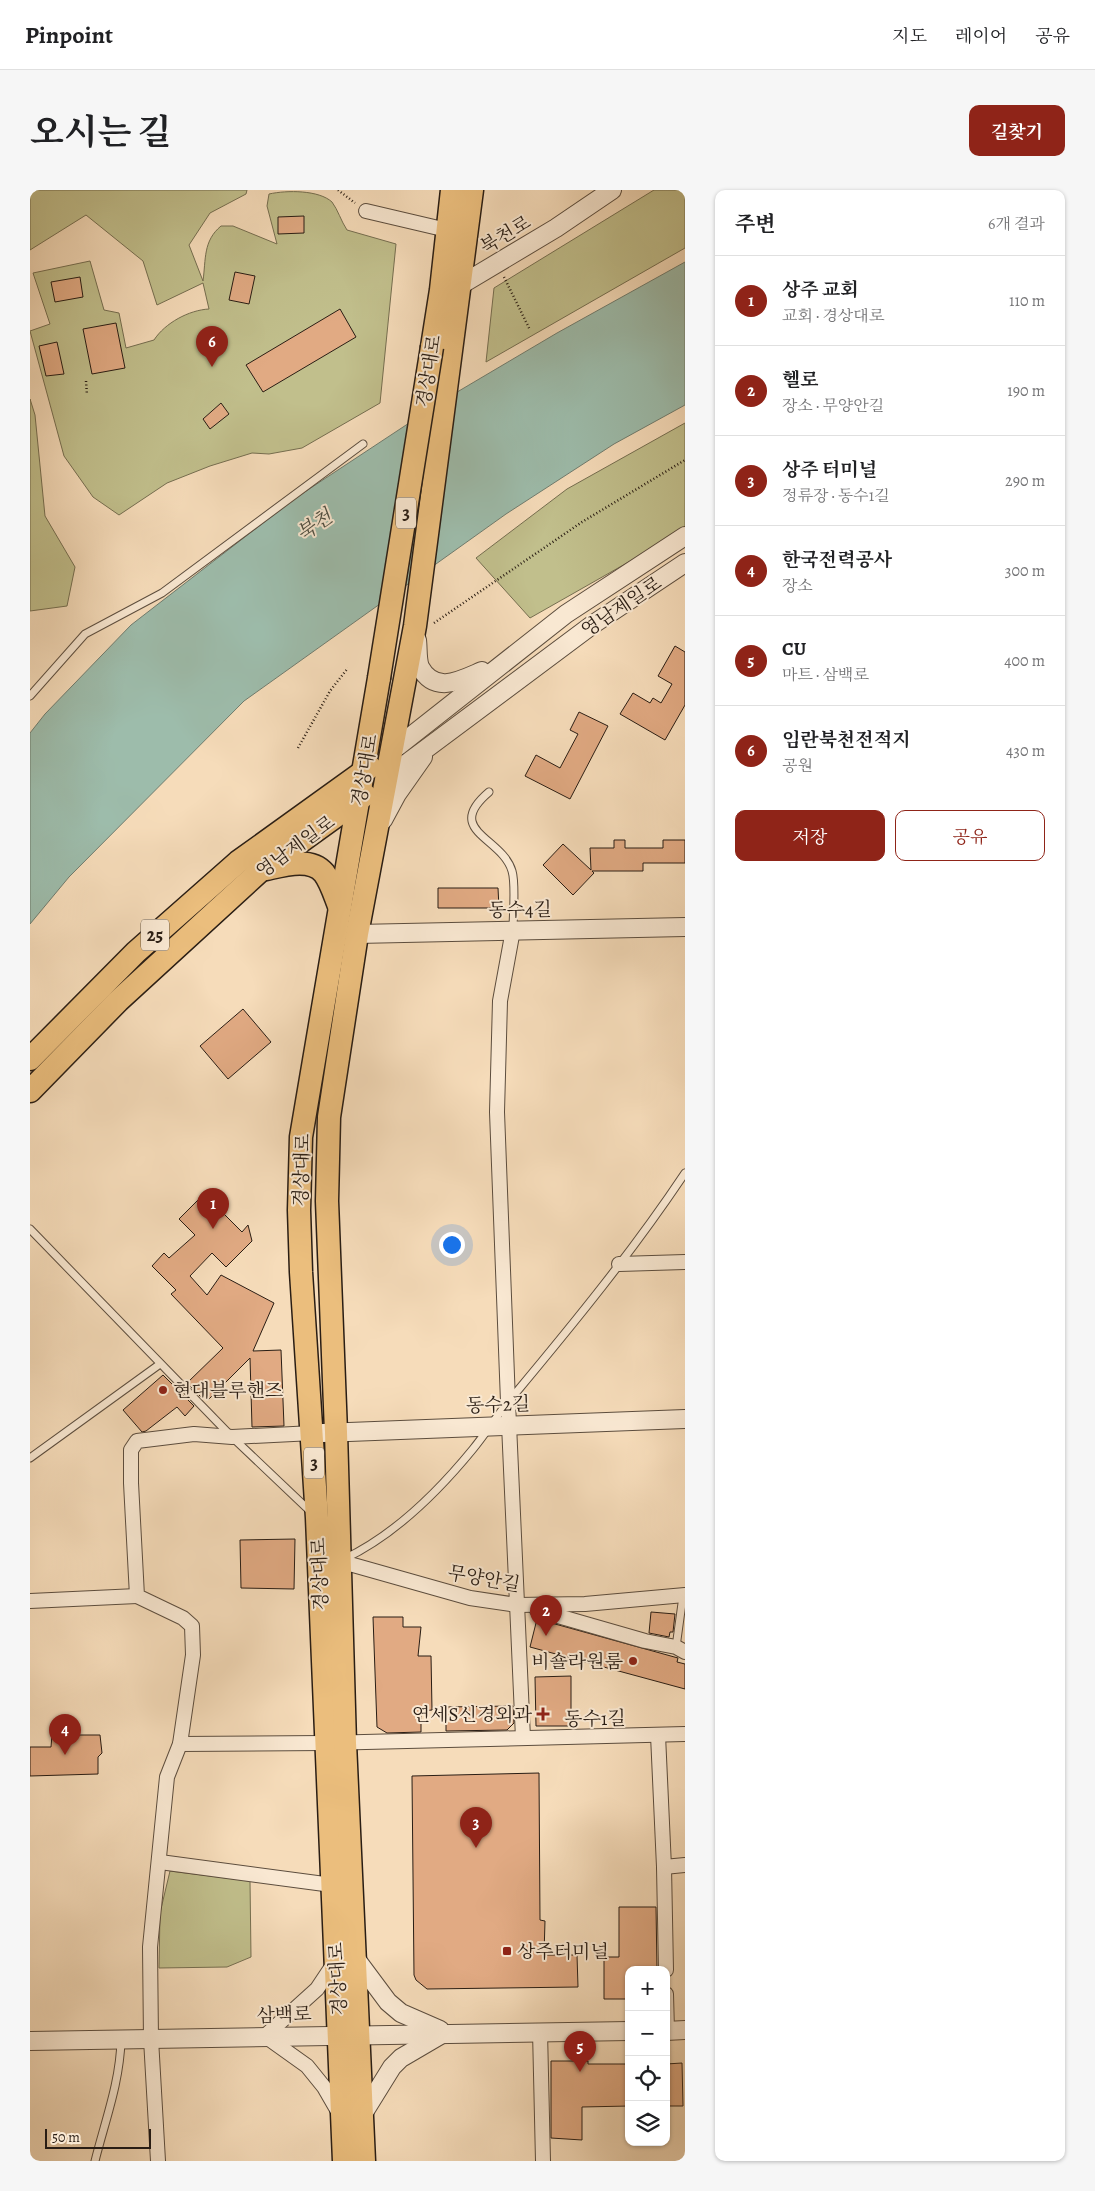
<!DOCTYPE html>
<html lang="ko">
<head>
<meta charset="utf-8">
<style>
	body { margin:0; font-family:Alegreya,"Noto Serif KR",serif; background:#f6f6f6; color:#202124 }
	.controls { position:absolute; right:15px; bottom:15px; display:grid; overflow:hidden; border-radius:10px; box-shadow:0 1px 4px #0004 }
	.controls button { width:45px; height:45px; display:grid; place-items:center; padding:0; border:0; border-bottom:1px solid #e0e0e0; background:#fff; color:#202124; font:25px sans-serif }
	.scale { position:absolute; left:15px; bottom:12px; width:106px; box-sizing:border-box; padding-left:5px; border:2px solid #291d14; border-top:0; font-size:14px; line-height:18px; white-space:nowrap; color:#291d14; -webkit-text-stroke:4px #f9e8d2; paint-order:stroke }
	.you { position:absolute; left:421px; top:1054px; width:18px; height:18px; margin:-12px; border:4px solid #fff; border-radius:50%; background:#1a73e8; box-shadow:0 0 0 8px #1a73e833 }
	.badge { display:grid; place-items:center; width:32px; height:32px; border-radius:50%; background:#8f2418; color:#fff; font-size:16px; font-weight:700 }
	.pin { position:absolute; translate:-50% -41px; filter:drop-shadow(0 1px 2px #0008) }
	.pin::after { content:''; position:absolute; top:26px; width:18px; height:15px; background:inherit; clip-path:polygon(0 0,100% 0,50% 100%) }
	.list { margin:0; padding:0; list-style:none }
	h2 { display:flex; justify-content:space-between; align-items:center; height:65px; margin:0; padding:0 20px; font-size:21px }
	h2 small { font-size:16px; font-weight:400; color:#757577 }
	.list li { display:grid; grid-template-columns:32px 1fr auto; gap:15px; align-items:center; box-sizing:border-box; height:90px; padding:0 20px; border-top:1px solid #e0e0e0 }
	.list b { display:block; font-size:19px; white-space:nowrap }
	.list p { margin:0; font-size:16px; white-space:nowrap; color:#757577 }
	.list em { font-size:16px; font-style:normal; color:#757577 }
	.actions { display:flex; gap:10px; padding:15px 20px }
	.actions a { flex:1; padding:11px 0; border:1px solid #8f2418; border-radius:10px; text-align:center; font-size:18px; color:#8f2418 }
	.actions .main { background:#8f2418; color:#fff }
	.icon { flex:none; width:28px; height:28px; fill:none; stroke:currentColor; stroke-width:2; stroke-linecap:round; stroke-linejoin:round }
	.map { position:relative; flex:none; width:655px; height:1971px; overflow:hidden; border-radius:10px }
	header { display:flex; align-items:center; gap:30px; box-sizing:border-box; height:70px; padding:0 25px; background:#fff; border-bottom:1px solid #e0e0e0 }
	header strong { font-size:24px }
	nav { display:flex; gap:28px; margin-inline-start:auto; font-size:18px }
	.intro { display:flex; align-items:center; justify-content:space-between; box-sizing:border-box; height:120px; padding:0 30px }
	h1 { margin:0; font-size:35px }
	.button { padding:12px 22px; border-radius:10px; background:#8f2418; color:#fff; font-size:18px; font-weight:700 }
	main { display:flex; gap:30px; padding:0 30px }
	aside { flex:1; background:#fff; border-radius:10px; box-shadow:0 1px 4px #0004 }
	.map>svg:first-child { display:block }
</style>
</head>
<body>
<header>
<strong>Pinpoint</strong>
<nav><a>지도</a><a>레이어</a><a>공유</a></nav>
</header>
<div class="intro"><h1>오시는 길</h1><a class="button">길찾기</a></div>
<main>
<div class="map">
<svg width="655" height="1971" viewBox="0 0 655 1971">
	<rect width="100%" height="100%" fill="#f6dcba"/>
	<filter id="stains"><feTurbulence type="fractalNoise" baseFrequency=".004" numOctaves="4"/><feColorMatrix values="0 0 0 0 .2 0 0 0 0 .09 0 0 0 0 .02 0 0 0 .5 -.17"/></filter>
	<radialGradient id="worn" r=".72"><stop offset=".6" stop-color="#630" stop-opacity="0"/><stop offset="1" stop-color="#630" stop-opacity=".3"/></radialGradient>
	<g fill="#c1bf8c" stroke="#756e50">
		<path d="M0,0h217l-1,4 -36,19 -21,32 14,36c3,-22 0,-40 18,-55h12l44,18 -10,-38 2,-12c18,-4 50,-4 63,8 6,8 9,19 15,28l49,14 -16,159 -78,45 -33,6 -17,-1 -42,13 -43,17 -48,32 -26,-18 -29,-41 -34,-125 20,-7 -17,-51 57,-12 14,49 15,3 7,35 28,-8c11,-17 35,-30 55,-31l-6,-26 -46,22 -14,-44 -57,-46 -56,35z"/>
		<polygon points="624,0 655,0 655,58 456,172 464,98"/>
		<polygon points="0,209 5,225 15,326 45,377 37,416 0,421"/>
		<polygon points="655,233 655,340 500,428 446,368 537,299"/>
		<polygon points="140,1681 220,1691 221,1767 197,1777 129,1778 130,1723"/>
	</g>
	<polygon fill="#9dbcab" stroke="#6f7c6f" points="655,72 655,215 584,254 476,324 214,511 39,687 0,734 0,543 15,524 101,435 264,309 417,208 527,143"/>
	<g fill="#e1aa83" stroke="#291d14">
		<polygon points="274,26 274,43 248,44 248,27"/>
		<polygon points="205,82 225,86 219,114 199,110"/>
		<polygon points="50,87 53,107 25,112 21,92"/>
		<polygon points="310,119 326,147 233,202 216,175"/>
		<polygon points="86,133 95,178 62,184 53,139"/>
		<polygon points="27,152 34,184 16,186 9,156"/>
		<polygon points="191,213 199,224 180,239 173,229"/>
		<polygon points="645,456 655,462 655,515 635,550 590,524 603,503 620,513 623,508 631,513 642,494 628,486"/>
		<polygon points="549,522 578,536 540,609 495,586 506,565 530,578 548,544 540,540"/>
		<polygon points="584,650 595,650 595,658 633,658 633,650 655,650 655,673 613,673 613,681 562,681 564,683 543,705 513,675 533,654 561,680 560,658 584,658"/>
		<polygon points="408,698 468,698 469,718 408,718"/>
		<polygon points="213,819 241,852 198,889 170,856"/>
		<polygon points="174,1004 212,1042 218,1035 222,1051 196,1077 182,1063 160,1086 177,1105 191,1085 244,1113 223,1161 251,1160 254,1236 222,1237 220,1168 178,1210 175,1205 172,1208 157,1193 193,1158 141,1104 146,1100 122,1076 134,1063 139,1068 165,1045 149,1029"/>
		<polygon points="133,1185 164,1216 155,1226 147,1217 116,1241 112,1242 93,1220"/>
		<polygon points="265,1349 264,1399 211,1398 210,1350"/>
		<polygon points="621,1422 645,1424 643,1442 640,1442 639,1447 619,1443"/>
		<polygon points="343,1427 373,1427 373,1437 391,1437 388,1466 401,1466 402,1520 391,1521 391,1542 357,1543 347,1537"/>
		<polygon points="507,1429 648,1468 647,1472 655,1474 655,1499 500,1457"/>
		<polygon points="541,1486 541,1536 506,1536 505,1487"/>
		<polygon points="483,1516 484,1533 477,1540 416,1541 416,1517"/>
		<polygon points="22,1545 70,1545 72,1563 68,1567 68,1584 0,1586 0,1557 21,1557"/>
		<polygon points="509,1583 510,1730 515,1731 514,1765 547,1765 548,1797 397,1799 386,1790 384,1785 382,1586"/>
		<polygon points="589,1717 626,1717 627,1780 599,1780 599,1809 574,1809 574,1767 589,1767"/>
		<polygon points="521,1871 558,1871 558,1874 599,1874 599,1916 552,1917 552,1950 521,1948"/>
		<polygon points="652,1873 653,1916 636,1916 636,1874"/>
	</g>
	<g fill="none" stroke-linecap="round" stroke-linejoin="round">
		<g stroke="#5c4d3e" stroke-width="9">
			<g id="service">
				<polyline points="0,506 55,444 132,403 333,254"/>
				<path d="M459,602c-46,39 13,45 23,79 4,13 1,45 1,59"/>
				<polyline points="0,1039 202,1247 281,1322"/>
				<polyline points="0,1268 130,1174"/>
				<path d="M314,1369c51,-24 93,-66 129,-110 14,-17 26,-37 41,-54 60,-72 119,-144 171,-222"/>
				<polyline points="646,1457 653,1406"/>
				<path d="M65,1971c10,-40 25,-79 26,-121"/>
			</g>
		</g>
		<g stroke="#5c4d3e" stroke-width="16">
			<g id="minor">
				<polyline points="336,21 417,40"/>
				<polyline points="483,740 470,811 467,922 478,1212 493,1548"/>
				<polyline points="589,1074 655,1072"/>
				<polyline points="309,1371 440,1408 487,1415 555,1414 655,1405"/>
				<polyline points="0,1411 107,1406"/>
				<polyline points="507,1420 615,1451 646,1457 655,1462"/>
				<polyline points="628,1545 634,1677 636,1780"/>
				<polyline points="150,1554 295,1553 655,1544"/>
				<polyline points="130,1672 302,1695"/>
				<polyline points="634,1677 655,1675"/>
				<polyline points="305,1772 287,1799 235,1846 277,1876 294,1897 309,1923"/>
				<polyline points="636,1804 637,1841"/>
				<polyline points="510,1841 513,1971"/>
				<polyline points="128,1971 121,1849 120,1757 137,1587 150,1554 163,1465 162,1436 153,1428 107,1406 101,1293 101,1260 107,1251 164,1244 202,1247 283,1243"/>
			</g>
		</g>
		<g stroke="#5c4d3e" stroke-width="20">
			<g id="tertiary">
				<polyline points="421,98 429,96 526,38 582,0"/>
				<path d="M387,450c1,7 0,20 3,27 15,28 41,13 62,4"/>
				<polyline points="362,561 536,424 655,346"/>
				<polyline points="357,588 562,435 655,373"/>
				<polyline points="353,630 367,604 393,567"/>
				<polyline points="327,744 655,737"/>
				<polyline points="293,1243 655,1229"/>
				<polyline points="326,1769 358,1812 371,1823 410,1840"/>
				<polyline points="636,1841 655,1840"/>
				<polyline points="0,1851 599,1841"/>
				<polyline points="331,1927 362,1877 371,1868 412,1844"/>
			</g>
		</g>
		<g stroke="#291d14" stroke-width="25">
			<g id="primary">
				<polyline points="402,157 411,100 422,0"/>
				<path d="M236,679c18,-4 45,-12 58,4 7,9 11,23 15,33"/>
				<polyline points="0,869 106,762 208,672 340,577"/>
				<polyline points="0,901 88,811 231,680 335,605"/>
				<polyline points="314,1971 287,1328 271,1082 269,1020 271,947 349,488"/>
				<polyline points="334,1971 315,1553 306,1242 297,1011 299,927 327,744 385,436 442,0"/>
			</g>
		</g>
		<g stroke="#291d14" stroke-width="2.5" stroke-dasharray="1 2.5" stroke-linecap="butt">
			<polyline points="308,0 325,13"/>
			<polyline points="474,87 500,140"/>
			<polyline points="56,191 57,205"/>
			<polyline points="404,433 552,332 655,270"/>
			<polyline points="268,558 300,501 318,478"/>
		</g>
		<use href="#service" stroke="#f9e8d2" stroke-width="7"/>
		<use href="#minor" stroke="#f9e8d2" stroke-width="14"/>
		<use href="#tertiary" stroke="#f9e8d2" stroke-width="18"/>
		<use href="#primary" stroke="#ebbe7d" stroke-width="22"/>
		<g stroke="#291d14" stroke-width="25" stroke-linecap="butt">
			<polyline id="primary-bridge" points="349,488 402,157"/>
		</g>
		<use href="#primary-bridge" stroke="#ebbe7d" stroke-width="22"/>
	</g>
	<g fill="#8f2418" stroke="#f9e8d2" stroke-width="2">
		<circle cx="133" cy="1200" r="5"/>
		<circle cx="603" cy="1471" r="5"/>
		<path d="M510.5 1516.5h5v5h5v5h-5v5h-5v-5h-5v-5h5z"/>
		<rect x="472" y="1756" width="10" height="10" rx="2.5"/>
	</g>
	<g text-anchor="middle" stroke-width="4" stroke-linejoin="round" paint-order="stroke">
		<g fill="#f9e8d2" stroke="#675a4d" stroke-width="1">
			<rect x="366" y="307.5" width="20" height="31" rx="4"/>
			<rect x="111" y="729.5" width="28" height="31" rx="4"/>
			<rect x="274" y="1257.5" width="20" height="31" rx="4"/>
		</g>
		<g font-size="18" font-weight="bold" fill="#291d14">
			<text x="376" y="329">3</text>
			<text x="125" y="751">25</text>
			<text x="284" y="1279">3</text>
		</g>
		<g font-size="19" fill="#291d14" stroke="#f9e8d2">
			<text transform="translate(475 44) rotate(-31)" y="7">북천로</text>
			<text transform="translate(398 181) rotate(-81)" y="7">경상대로</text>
			<text transform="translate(591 416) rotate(-34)" y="7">영남제일로</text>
			<text transform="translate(334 580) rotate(-80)" y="7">경상대로</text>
			<text transform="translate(265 656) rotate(-36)" y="7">영남제일로</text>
			<text transform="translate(490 719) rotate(-1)" y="7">동수4길</text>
			<text transform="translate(271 980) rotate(-88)" y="7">경상대로</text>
			<text transform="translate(468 1214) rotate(-2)" y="7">동수2길</text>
			<text transform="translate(289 1384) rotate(-92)" y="7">경상대로</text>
			<text transform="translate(454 1388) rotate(10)" y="7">무양안길</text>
			<text transform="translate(565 1528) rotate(-1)" y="7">동수1길</text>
			<text transform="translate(307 1789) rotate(-93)" y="7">경상대로</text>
			<text transform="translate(254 1824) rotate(-2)" y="7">삼백로</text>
		</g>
		<g font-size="19" fill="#291d14" stroke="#f9e8d2" text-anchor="start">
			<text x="143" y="1207">현대블루핸즈</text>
			<text x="593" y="1478" text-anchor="end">비숄라원룸</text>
			<text x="502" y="1531" text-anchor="end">연세S신경외과</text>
			<text x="487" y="1768">상주터미널</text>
		</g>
		<g font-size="20" font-style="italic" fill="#4c4d41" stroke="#f9e8d2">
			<text transform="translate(284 335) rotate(-35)" y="7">북천</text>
		</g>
	</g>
	<rect width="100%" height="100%" filter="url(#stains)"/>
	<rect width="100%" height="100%" fill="url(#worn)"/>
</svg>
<div class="controls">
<button>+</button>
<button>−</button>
<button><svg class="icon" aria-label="locate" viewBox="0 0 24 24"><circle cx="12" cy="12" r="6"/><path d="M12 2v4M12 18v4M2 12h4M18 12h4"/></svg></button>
<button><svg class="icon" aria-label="layers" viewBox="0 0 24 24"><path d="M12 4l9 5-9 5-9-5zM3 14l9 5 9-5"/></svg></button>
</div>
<div class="scale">50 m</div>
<div class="you"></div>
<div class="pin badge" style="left:183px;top:1039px">1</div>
<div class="pin badge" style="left:516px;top:1446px">2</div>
<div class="pin badge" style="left:446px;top:1658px">3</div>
<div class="pin badge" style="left:35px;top:1565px">4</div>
<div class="pin badge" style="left:550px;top:1882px">5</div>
<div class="pin badge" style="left:182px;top:177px">6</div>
</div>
<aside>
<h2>주변<small>6개 결과</small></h2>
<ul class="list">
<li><span class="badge">1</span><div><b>상주 교회</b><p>교회 · 경상대로</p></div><em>110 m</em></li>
<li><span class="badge">2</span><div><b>헬로</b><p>장소 · 무양안길</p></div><em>190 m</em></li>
<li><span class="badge">3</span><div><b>상주 터미널</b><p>정류장 · 동수1길</p></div><em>290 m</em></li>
<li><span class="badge">4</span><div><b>한국전력공사</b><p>장소</p></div><em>300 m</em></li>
<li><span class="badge">5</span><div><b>CU</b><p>마트 · 삼백로</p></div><em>400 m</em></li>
<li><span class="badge">6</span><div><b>임란북천전적지</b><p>공원</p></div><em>430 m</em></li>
</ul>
<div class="actions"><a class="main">저장</a><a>공유</a></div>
</aside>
</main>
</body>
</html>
